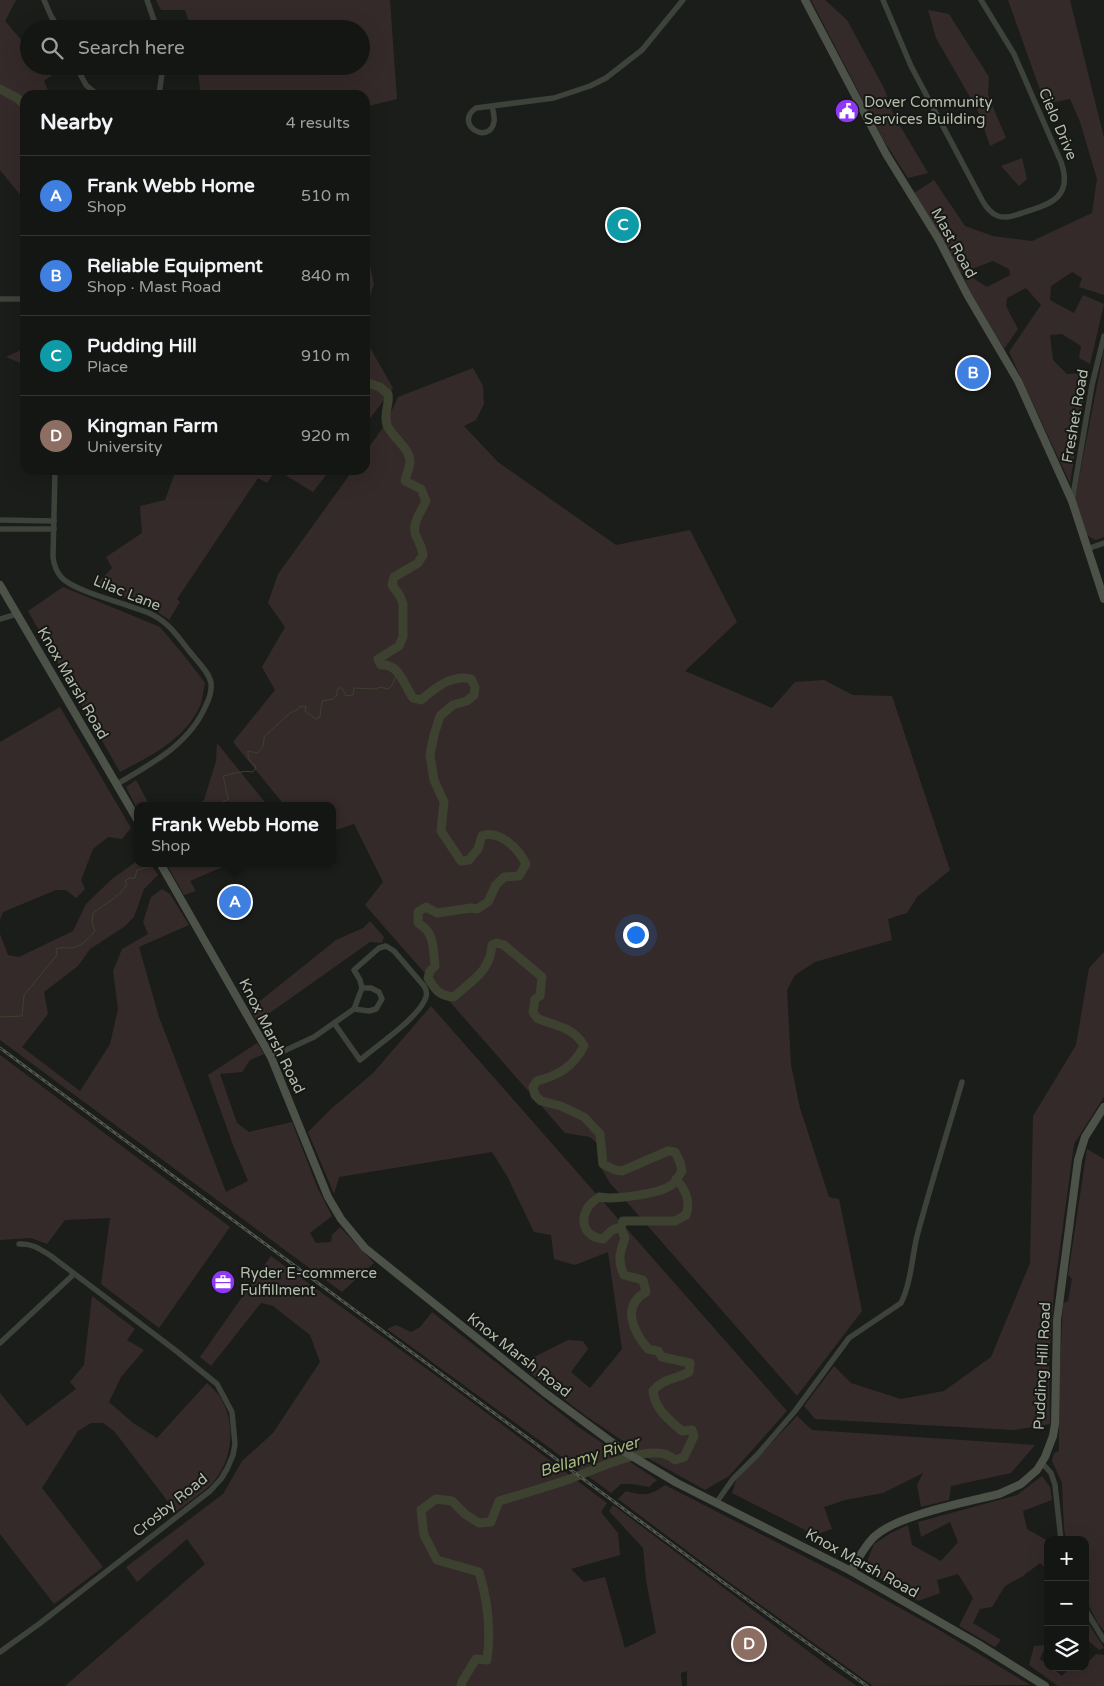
<!DOCTYPE html>
<html lang="en">
<head>
<meta charset="utf-8">
<style>
	body { margin:0; font-family:"Varela Round",sans-serif; background:#212322; color:#f1f3f6 }
	.controls { position:absolute; right:15px; bottom:15px; display:grid; overflow:hidden; border-radius:10px; box-shadow:0 5px 20px #0002 }
	.controls button { width:45px; height:45px; display:grid; place-items:center; padding:0; border:0; border-bottom:1px solid #333534; background:#141614; color:#f1f3f6; font:25px sans-serif }
	.you { position:absolute; left:635px; top:934px; width:18px; height:18px; margin:-12px; border:4px solid #fff; border-radius:50%; background:#1a73e8; box-shadow:0 0 0 8px #1a73e833 }
	.badge { display:grid; place-items:center; width:32px; height:32px; border-radius:50%; background:#ea580c; color:#fff; font-size:16px; font-weight:700 }
	.pin { position:absolute; translate:-50% -50%; border:2px solid #fff; box-shadow:0 1px 5px #0006 }
	.popup { position:absolute; left:134px; top:802px; width:202px; height:65px; box-sizing:border-box; display:grid; place-content:center; border-radius:10px; background:#141614; filter:drop-shadow(0 1px 4px #0005); font-size:16px; white-space:nowrap; color:#9d9fa0 }
	.popup b { font-size:19px; color:#f1f3f6 }
	.popup::after { content:''; position:absolute; left:50%; top:100%; margin-left:-10px; border:10px solid transparent; border-top-color:#141614 }
	.list { margin:0; padding:0; list-style:none }
	h2 { display:flex; justify-content:space-between; align-items:center; height:65px; margin:0; padding:0 20px; font-size:21px }
	h2 small { font-size:16px; font-weight:400; color:#9d9fa0 }
	.list li { display:grid; grid-template-columns:32px 1fr auto; gap:15px; align-items:center; box-sizing:border-box; height:80px; padding:0 20px; border-top:1px solid #333534 }
	.list b { display:block; font-size:19px; white-space:nowrap }
	.list p { margin:0; font-size:16px; white-space:nowrap; color:#9d9fa0 }
	.list em { font-size:16px; font-style:normal; color:#9d9fa0 }
	.icon { flex:none; width:28px; height:28px; fill:none; stroke:currentColor; stroke-width:2; stroke-linecap:round; stroke-linejoin:round }
	.map { position:relative; flex:none; width:1104px; height:1686px; overflow:hidden }
	.search { position:absolute; background:#141614; box-shadow:0 5px 20px #0002; left:20px; top:20px; width:350px; height:55px; display:flex; align-items:center; gap:12px; box-sizing:border-box; padding:0 18px; border-radius:28px; color:#9d9fa0; font-size:19px }
	.panel { position:absolute; background:#141614; box-shadow:0 5px 20px #0002; left:20px; top:90px; width:350px; height:385px; border-radius:15px }
	.map>svg:first-child { display:block }
</style>
</head>
<body>
<div class="map">
<svg width="1104" height="1686" viewBox="0 0 1104 1686">
	<rect width="100%" height="100%" fill="#1b1d1a"/>
	<g fill="#352a2a">
		<polygon points="0,0 16,0 5,21 29,49 29,66 65,66 44,81 50,95 25,95 25,209 22,197 0,170"/>
		<polygon points="156,0 390,0 397,99 365,107 365,95 201,95 197,66 361,66 361,29 191,29 185,10 161,10"/>
		<polygon points="811,0 825,0 847,20 884,88 893,114 928,173 908,178 884,141"/>
		<polygon points="1008,0 1070,0 1104,138 1104,295 1079,287 1082,278 1072,272 1051,286 1050,300 1074,313 1083,295 1104,304 1090,364 1079,358 1081,346 1062,334 1050,335 1053,360 1067,374 1088,373 1070,483 1009,352 1041,305 1026,288 1007,298 1006,306 1018,329 1004,349 970,292 965,280 973,278 987,287 1010,275 1009,269 993,261 961,273 914,193 934,180 965,226 993,236 1032,241 1092,213 1097,179 1080,122 1070,99 1045,104"/>
		<polygon points="928,10 949,14 989,77 988,95 1006,138 990,146 978,111 936,38"/>
		<polygon points="1022,158 1027,179 1019,186 1001,166"/>
		<polygon points="365,243 374,284 365,310"/>
		<polygon points="365,339 393,388 365,425"/>
		<polygon points="25,348 25,363 20,363 6,357"/>
		<polygon points="1104,350 1104,537 1095,540 1087,535 1075,498"/>
		<polygon points="473,368 483,386 484,404 476,420 464,426 498,462 616,545 690,530 737,622 685,671 772,708 795,682 824,680 853,695 892,696 950,870 917,897 907,913 888,919 892,940 815,962 795,975 787,990 791,1065 800,1108 829,1197 839,1199 862,1311 797,1396 610,1183 598,1163 597,1143 590,1137 565,1133 365,905 383,882 354,824 333,831 332,806 285,806 233,742 275,690 262,667 285,627 268,603 278,574 353,470 365,470 365,453 386,423 398,397"/>
		<polygon points="176,470 276,470 267,483 258,478 177,599 180,602 169,620 148,605 94,587 112,568 106,557 142,533 140,506 165,500"/>
		<polygon points="277,470 330,470 313,492"/>
		<path d="M63,587l97,40 26,31 19,25c-2,7 -2,16 -5,23 -15,33 -49,50 -80,66l-92,-161z"/>
		<polygon points="60,707 131,828 122,839 108,837 93,849 81,880 85,889 76,898 66,890 56,890 3,912 0,920 0,742"/>
		<polygon points="217,743 268,806 194,806 204,800 216,761"/>
		<polygon points="136,780 150,806 138,806 137,809 126,787"/>
		<polygon points="137,861 138,863 150,863 158,875 144,889 134,917 124,927 90,949 78,966 44,992 48,1014 22,1047 80,1091 110,1044 118,1009 113,971 122,949 148,934 143,922 151,897 162,889 170,894 189,925 139,947 159,1017 226,1192 248,1181 233,1145 208,1075 257,1043 264,1054 250,1060 242,1072 220,1074 237,1123 249,1132 292,1122 318,1189 332,1216 310,1233 316,1243 331,1242 332,1235 340,1227 374,1263 342,1292 0,1040 0,934 8,955 19,957 73,931 86,904 112,879"/>
		<polygon points="166,863 232,863 190,881 196,891 184,895"/>
		<polygon points="370,921 384,937 382,943 370,942 257,1022 250,1009 336,940 363,928"/>
		<polygon points="1104,952 1104,1097 1074,1144 1054,1292 1049,1362 1050,1424 1014,1430 815,1419 804,1406 834,1366 851,1383 901,1399 944,1391 991,1357 1030,1263 1033,1116 1076,1045 1089,968"/>
		<polygon points="431,1006 787,1411 729,1476 705,1490 651,1460 586,1416 530,1373 530,1359 568,1340 583,1341 588,1349 571,1372 590,1388 622,1349 608,1252 575,1265 554,1259 551,1235 534,1232 507,1176 492,1152 339,1177 334,1194 308,1132 332,1108 374,1072"/>
		<polygon points="0,1055 230,1227 159,1328 101,1284 110,1218 65,1220 47,1244 31,1238 0,1240"/>
		<polygon points="1087,1149 1104,1159 1104,1631 1097,1622 1085,1598 1085,1540 1066,1540 1064,1528 1062,1483 1052,1461 1054,1453 1059,1451 1059,1386 1063,1303 1068,1301 1072,1279 1068,1275"/>
		<polygon points="271,1256 449,1385 607,1503 601,1512 618,1533 620,1555 571,1569 584,1582 605,1577 625,1648 656,1633 646,1580 643,1548 609,1511 613,1505 832,1669 857,1686 687,1686 687,1671 681,1673 682,1686 65,1686 205,1564 187,1539 137,1582 126,1567 223,1494 242,1461 273,1433 320,1362 310,1335 273,1306 261,1303 211,1366 200,1357"/>
		<path d="M92,1296l43,33 -8,11 17,10 -23,27 -12,25 24,21 24,15 50,-55c4,4 10,9 13,14 16,26 13,60 -5,83 -9,11 -28,23 -39,32l-62,-81 -11,-8h-12l-13,8 -36,57 61,79 -49,37 -54,-70v-141l27,33 49,-37 -6,-7 14,-17z"/>
		<polygon points="432,1312 577,1426 657,1480 649,1487 632,1484 621,1484 611,1493 387,1329 396,1325 411,1332 420,1327"/>
		<polygon points="797,1416 812,1430 1035,1445 1011,1473 951,1486 949,1500 921,1507 917,1485 923,1473 883,1493 845,1500 824,1507 832,1529 815,1535 732,1493 736,1480"/>
		<polygon points="1042,1476 1050,1487 1052,1500 1023,1511 1027,1529 1048,1541 1048,1570 1040,1563 1023,1576 1005,1586 992,1607 980,1609 973,1623 1001,1640 995,1647 959,1626 973,1598 958,1574 937,1580 940,1593 918,1601 864,1569 874,1544 891,1533 908,1525 912,1545 941,1561 958,1542 950,1522 921,1537 918,1522 1017,1495"/>
		<path d="M665,1485l183,94 88,49 94,57 -157,1 -151,-109 -104,-78 8,-8c16,5 25,5 39,-6z"/>
		<polygon points="1085,1618 1104,1648 1099,1650 1085,1638"/>
		<polygon points="1046,1645 1040,1659 1048,1665 1048,1667 1051,1667 1062,1676 1070,1667 1085,1667 1085,1665 1096,1654 1104,1655 1104,1686 1058,1686 1029,1665 1034,1646"/>
	</g>
	<g fill="none" stroke-linecap="round" stroke-linejoin="round">
		<g stroke="#3d412f" stroke-width="1">
			<path d="M221,806l1,-4 7,-3c-4,-9 -3,-14 -6,-23 9,-2 22,-6 29,-4l4,-3 -1,-4c-6,-4 -7,-7 -7,-14l9,2c6,-3 7,-10 7,-16l26,-24 7,-3 2,-3 7,-1 -1,5 11,8 4,-2 2,-16 11,-2 4,-4v-5l2,-2h3l4,8 7,-1 1,-7 21,1 5,-2 8,2 4,-4 6,-14"/>
			<path d="M0,1017l22,-1 2,-21 33,-40 -1,-6c5,-2 7,-1 12,-1 13,0 19,-8 27,-17l-3,-8 1,-10c12,-10 26,-15 34,-29l-2,-3 4,-3h6l2,-8 11,-3"/>
		</g>
		<g stroke="#3d412f" stroke-width="9">
			<polyline points="0,89 17,98 25,105"/>
			<path d="M365,382l15,5 8,7c2,11 -5,19 -1,31 5,12 23,23 23,37 0,5 -4,13 -5,19l16,8 5,12c-5,11 -15,23 -10,35 3,7 6,10 7,19l-5,8 -24,14 -2,8 8,11 3,8v33l-4,9 -21,13 3,6c18,-2 23,20 32,33l8,2c14,-12 31,-26 50,-21l4,8 -1,8 -7,6 -14,4 -13,11 -6,19 -4,20 4,25 10,22 -3,29 20,30 8,-1 9,-11 4,-13c17,-7 37,13 44,28l-7,12 -15,1 -8,8 -8,17 -11,7 -6,-1 -34,5 -11,-6 -8,5v11c17,9 15,26 17,43l-5,5 -2,7c7,12 12,18 26,19 18,-17 36,-25 38,-52l5,-2 7,2 38,32 -2,19 -5,3 -2,13 4,6c19,9 36,8 47,28 -11,21 -25,29 -47,35l-4,6 2,8 6,6 20,5 23,11 16,17 3,30 12,6 7,1 46,-20 7,1 5,10 2,9c-3,4 -7,13 -12,15 -13,8 -56,14 -71,11 -4,3 -10,7 -12,12 -8,16 0,28 16,30 7,-6 8,-11 18,-11"/>
			<path d="M461,1686l2,-6 13,-21 11,1c4,-29 1,-59 -8,-88l-42,-12 -13,-25 -3,-25 15,-11 16,2 13,13 14,9 12,-1 8,-21c24,-7 47,-14 71,-22 22,-8 85,-40 105,-19l9,-3 10,-21 -2,-6 -10,1c-14,-12 -27,-22 -29,-40 10,-13 22,-11 36,-19l1,-9 -28,-6 -4,-6 -10,-2c-15,-18 -27,-43 -2,-57l-3,-12 -19,-5c-7,-14 -4,-23 1,-37l-4,-10 2,-7h52l11,-6c5,-14 0,-25 -10,-36"/>
		</g>
		<g stroke="#3d423b" stroke-width="5.5">
			<polyline points="44,0 51,16 59,29"/>
			<polyline points="147,0 157,29"/>
			<path d="M883,0l28,66 71,134c4,7 8,13 16,16 9,3 18,-1 27,-4 27,-8 48,-16 36,-50l-47,-108 -33,-54"/>
			<polyline points="76,66 86,85 98,95"/>
			<polyline points="159,95 163,66"/>
			<path d="M492,106c1,5 3,11 2,16 -5,24 -41,2 -18,-14l78,-10 36,-12 16,-8 36,-28 41,-50"/>
			<polyline points="0,299 25,299"/>
			<path d="M55,470l-2,87c1,8 3,15 9,21 15,15 68,26 91,37 16,8 26,23 37,37 7,9 19,20 21,31 1,8 -2,16 -5,22 -16,39 -55,59 -89,79"/>
			<polyline points="1072,501 1092,385 1104,336"/>
			<polyline points="0,520 54,521"/>
			<polyline points="0,529 54,529"/>
			<polyline points="1087,549 1104,543"/>
			<polyline points="0,619 17,614"/>
			<polygon points="362,988 371,988 379,992 382,999 376,1009 369,1011 354,1009"/>
			<path d="M334,1023l26,37c16,-14 60,-43 66,-63 1,-4 0,-8 -2,-11l-30,-35 -8,-5 -7,2 -25,22 6,10 2,8"/>
			<polyline points="271,1057 314,1037 354,1009"/>
			<polyline points="0,1343 74,1274"/>
			<polyline points="1042,1463 1051,1473 1055,1485 1061,1540"/>
			<path d="M716,1503l17,-24 25,-25 37,-43 54,-73 52,-35c10,-20 11,-46 16,-67 14,-52 30,-103 45,-154"/>
			<polyline points="1085,1609 1104,1640"/>
			<path d="M0,1652l39,-28 171,-133 11,-12 6,-10 6,-14 2,-11 -3,-32 -15,-28 -42,-34 -124,-94c-11,-7 -19,-13 -32,-12"/>
		</g>
		<g stroke="#4d5249" stroke-width="8">
			<polyline points="805,0 886,154 939,240 968,296 1018,381 1072,501 1104,599"/>
			<polyline points="0,585 138,821"/>
			<polyline points="160,863 271,1057 328,1197 341,1219 365,1248 544,1392 625,1452 677,1483 851,1571 978,1644 1045,1686"/>
			<path d="M851,1571c7,-12 14,-26 24,-35 23,-21 92,-34 124,-42l22,-10 16,-14 8,-13 8,-21 2,-12 2,-104 21,-160 7,-23 19,-30"/>
		</g>
		<g stroke="#52574e" stroke-width="3">
			<polyline id="rail" points="0,1048 720,1580 867,1686"/>
		</g>
		<use href="#rail" stroke="#161815" stroke-width="1" stroke-dasharray="4" stroke-linecap="butt"/>
	</g>
	<defs>
		<g id="civic-disc" transform="scale(1.25)"><circle r="9.5" fill="#8f37f7" stroke="#161815"/><path d="M-.6-6.5H3V-4.5H.6V-3L4-1V1h2V6H-6V1h2V-1L-.6-3ZM-1.2 2.5V6h2.4V2.5Z" fill="#fff"/></g>
		<g id="office-disc" transform="scale(1.25)"><circle r="9.5" fill="#8f37f7" stroke="#161815"/><path d="M-6-3h4V-5.5h4V-3h4V5H-6ZM-1-4.5V-3h2v-1.5ZM-6 0V1H6V0Z" fill="#fff"/></g>
	</defs>
	<g fill-rule="evenodd">
		<use href="#civic-disc" x="847" y="111"/>
		<use href="#office-disc" x="223" y="1282"/>
	</g>
	<g text-anchor="middle" stroke-width="4" stroke-linejoin="round" paint-order="stroke">
		<g font-size="15" fill="#b5bcac" stroke="#161815" text-anchor="start">
			<text x="864" y="107">Dover Community<tspan x="864" dy="17">Services Building</tspan></text>
			<text x="240" y="1278">Ryder E-commerce<tspan x="240" dy="17">Fulfillment</tspan></text>
		</g>
		<g font-size="15" fill="#b5bcac" stroke="#161815">
			<text transform="translate(1058 124) rotate(67)" y="5">Cielo Drive</text>
			<text transform="translate(954 243) rotate(61)" y="5">Mast Road</text>
			<text transform="translate(1075 416) rotate(-80)" y="5">Freshet Road</text>
			<text transform="translate(127 593) rotate(22)" y="5">Lilac Lane</text>
			<text transform="translate(73 683) rotate(60)" y="5">Knox Marsh Road</text>
			<text transform="translate(272 1036) rotate(63)" y="5">Knox Marsh Road</text>
			<text transform="translate(519 1355) rotate(38)" y="5">Knox Marsh Road</text>
			<text transform="translate(1042 1366) rotate(-87)" y="5">Pudding Hill Road</text>
			<text transform="translate(170 1505) rotate(-39)" y="5">Crosby Road</text>
			<text transform="translate(862 1563) rotate(29)" y="5">Knox Marsh Road</text>
		</g>
		<g font-size="16" font-style="italic" fill="#aab883" stroke="#161815">
			<text transform="translate(589 1456) rotate(-17)" y="6">Bellamy River</text>
		</g>
	</g>
</svg>
<div class="controls">
<button>+</button>
<button>−</button>
<button><svg class="icon" aria-label="layers" viewBox="0 0 24 24"><path d="M12 4l9 5-9 5-9-5zM3 14l9 5 9-5"/></svg></button>
</div>
<div class="you"></div>
<div class="pin badge" style="left:235px;top:902px;background:#3f7fe0">A</div>
<div class="popup"><b>Frank Webb Home</b>Shop</div>
<div class="pin badge" style="left:973px;top:373px;background:#3f7fe0">B</div>
<div class="pin badge" style="left:623px;top:225px;background:#0f9aa8">C</div>
<div class="pin badge" style="left:749px;top:1644px;background:#8d6e63">D</div>
<div class="search"><svg class="icon" aria-label="search" viewBox="0 0 24 24"><circle cx="10" cy="10" r="6"/><path d="M15 15l6 6"/></svg>Search here</div>
<section class="panel">
<h2>Nearby<small>4 results</small></h2>
<ul class="list">
<li><span class="badge" style="background:#3f7fe0">A</span><div><b>Frank Webb Home</b><p>Shop</p></div><em>510 m</em></li>
<li><span class="badge" style="background:#3f7fe0">B</span><div><b>Reliable Equipment</b><p>Shop · Mast Road</p></div><em>840 m</em></li>
<li><span class="badge" style="background:#0f9aa8">C</span><div><b>Pudding Hill</b><p>Place</p></div><em>910 m</em></li>
<li><span class="badge" style="background:#8d6e63">D</span><div><b>Kingman Farm</b><p>University</p></div><em>920 m</em></li>
</ul>
</section>
</div>
</body>
</html>
